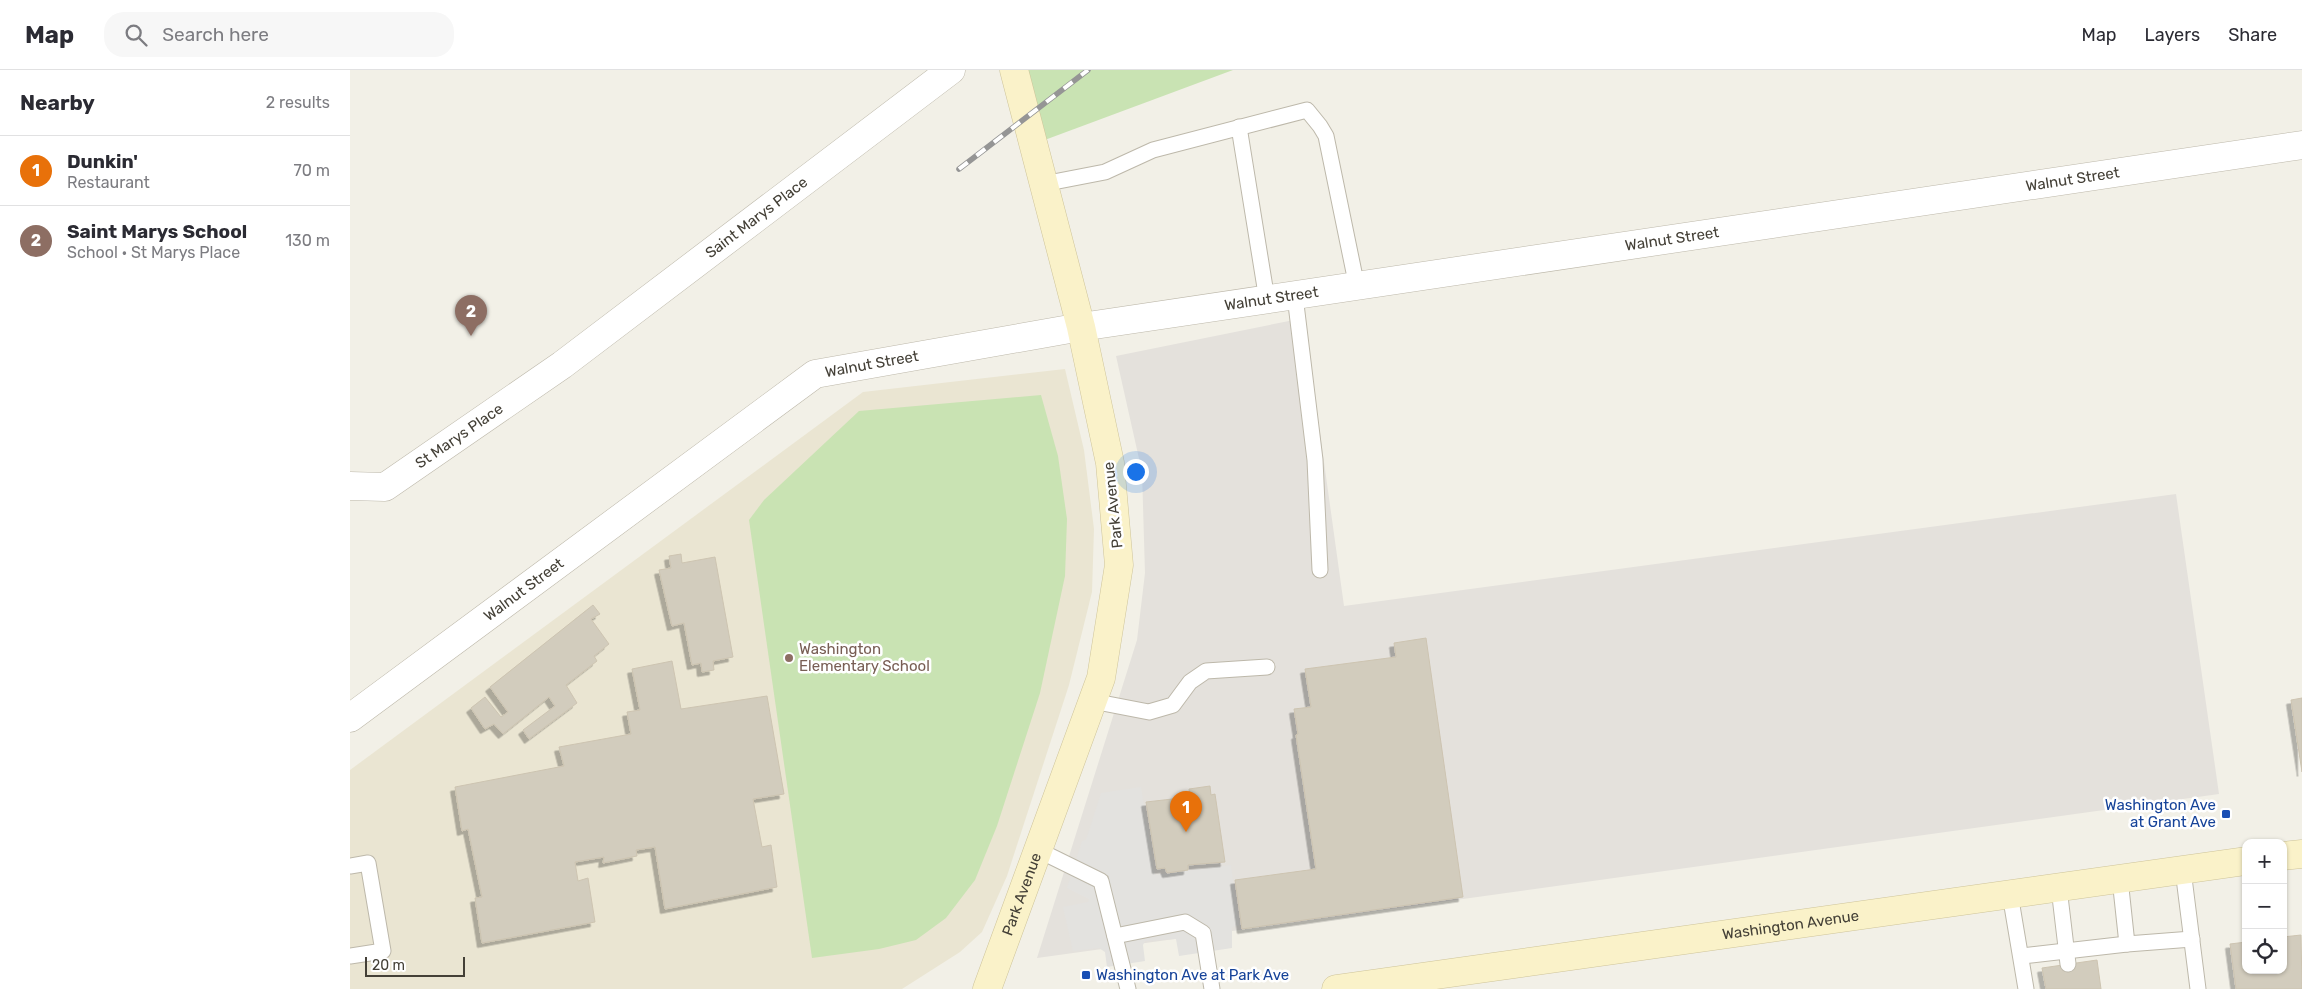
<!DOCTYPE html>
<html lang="en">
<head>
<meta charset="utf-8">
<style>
	body { margin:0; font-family:Rubik,sans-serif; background:#f7f7f7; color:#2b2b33 }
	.controls { position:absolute; right:15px; bottom:15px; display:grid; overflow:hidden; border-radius:10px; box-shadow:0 1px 4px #0004 }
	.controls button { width:45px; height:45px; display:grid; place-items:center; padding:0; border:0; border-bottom:1px solid #e1e1e2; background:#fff; color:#2b2b33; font:25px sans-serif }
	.scale { position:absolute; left:15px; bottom:12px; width:100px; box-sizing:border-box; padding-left:5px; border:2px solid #444037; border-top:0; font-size:14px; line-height:18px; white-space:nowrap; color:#444037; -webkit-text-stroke:4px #fff; paint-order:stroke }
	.you { position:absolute; left:785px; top:401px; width:18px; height:18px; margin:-12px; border:4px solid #fff; border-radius:50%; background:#1a73e8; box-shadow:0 0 0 8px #1a73e833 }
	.badge { display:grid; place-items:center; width:32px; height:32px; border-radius:50%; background:#2563eb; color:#fff; font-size:16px; font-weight:700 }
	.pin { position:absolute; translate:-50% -41px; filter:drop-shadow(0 1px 2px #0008) }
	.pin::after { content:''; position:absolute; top:26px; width:18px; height:15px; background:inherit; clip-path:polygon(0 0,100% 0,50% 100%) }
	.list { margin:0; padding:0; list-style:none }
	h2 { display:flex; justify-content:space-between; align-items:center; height:65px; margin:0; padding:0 20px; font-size:21px }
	h2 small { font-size:16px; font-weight:400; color:#7c7c81 }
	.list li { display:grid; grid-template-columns:32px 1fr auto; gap:15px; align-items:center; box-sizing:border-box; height:70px; padding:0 20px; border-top:1px solid #e1e1e2 }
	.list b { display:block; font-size:19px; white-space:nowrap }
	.list p { margin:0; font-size:16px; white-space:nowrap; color:#7c7c81 }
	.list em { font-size:16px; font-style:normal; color:#7c7c81 }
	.icon { flex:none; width:28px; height:28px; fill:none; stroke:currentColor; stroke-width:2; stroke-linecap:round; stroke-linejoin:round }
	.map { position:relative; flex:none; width:1952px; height:919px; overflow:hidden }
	header { display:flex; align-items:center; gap:30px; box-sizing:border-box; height:70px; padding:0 25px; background:#fff; border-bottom:1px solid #e1e1e2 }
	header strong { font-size:24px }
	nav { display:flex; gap:28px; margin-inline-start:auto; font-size:18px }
	.search { width:350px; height:45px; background:#f7f7f7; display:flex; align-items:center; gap:12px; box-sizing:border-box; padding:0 18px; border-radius:20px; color:#7c7c81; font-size:19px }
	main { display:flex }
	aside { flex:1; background:#fff }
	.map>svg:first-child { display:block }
</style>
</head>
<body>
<header>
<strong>Map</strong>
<div class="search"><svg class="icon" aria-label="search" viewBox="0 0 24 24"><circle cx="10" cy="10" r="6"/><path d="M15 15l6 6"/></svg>Search here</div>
<nav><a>Map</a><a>Layers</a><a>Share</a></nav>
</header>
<main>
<aside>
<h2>Nearby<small>2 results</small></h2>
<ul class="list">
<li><span class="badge" style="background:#e8710a">1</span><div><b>Dunkin'</b><p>Restaurant</p></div><em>70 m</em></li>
<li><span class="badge" style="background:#8d6e63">2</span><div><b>Saint Marys School</b><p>School · St Marys Place</p></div><em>130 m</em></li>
</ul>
</aside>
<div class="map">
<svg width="1952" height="919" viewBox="0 0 1952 919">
	<defs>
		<filter id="shadow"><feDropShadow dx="-4.5" dy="4.5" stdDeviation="0" flood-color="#0004"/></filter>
	</defs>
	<rect width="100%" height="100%" fill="#f2f0e7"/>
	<polygon fill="#e4e1dc" points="954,248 994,536 1826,424 1869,724 687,888 787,570 795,503 792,402 766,286"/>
	<polygon fill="#eae5d2" points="715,299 734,380 744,459 742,522 719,615 657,806 632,862 610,882 552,919 0,919 0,700 513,322"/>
	<g fill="#c9e3b3">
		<polygon points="667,0 883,0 692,71"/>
		<polygon points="691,325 708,386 717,449 715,506 690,623 647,756 625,810 596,848 566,870 529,879 462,888 399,450 414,430 509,341"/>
	</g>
	<polygon fill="#e3e2df" points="791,717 805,805 881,795 889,855 882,857 882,878 829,886 826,869 795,871 793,875 795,891 757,897 755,882 749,878 723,881 713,837 738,832 739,829 717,818 732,771 736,770 751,723"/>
	<g fill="#d2ccbd" stroke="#cdc4b1" filter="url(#shadow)">
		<polygon points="331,484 332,493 365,487 383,587 363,591 364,600 352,602 351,593 342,595 334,553 322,556 309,500 321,498 319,486"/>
		<polygon points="243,535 250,544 241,549 259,574 244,586 247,591 216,615 227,633 179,669 173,660 205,636 199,627 153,664 144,654 135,659 121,638 135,627 151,647 158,642 140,617"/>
		<polygon points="1076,568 1113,827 892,859 885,810 966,799 946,665 948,664 944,639 961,637 955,599 1046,587 1044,573"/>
		<polygon points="322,591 331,639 417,626 434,724 403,729 412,777 421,775 427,817 315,839 305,777 286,780 287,786 253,793 254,787 225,792 228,811 238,808 245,852 132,873 125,828 132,827 118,759 112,761 105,717 214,696 209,677 281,664 277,642 290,640 282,599"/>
		<polygon points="1952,628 1952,702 1941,630"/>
		<polygon points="860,716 861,725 865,724 875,792 838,795 838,800 817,803 815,798 807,799 796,732 840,727 839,719"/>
		<polygon points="1951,865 1952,919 1886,919 1880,874 1896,872 1896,900 1933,900 1933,867"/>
		<polygon points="1747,890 1751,919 1696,919 1692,898"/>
	</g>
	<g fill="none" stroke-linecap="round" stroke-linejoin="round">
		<g stroke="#bdb8aa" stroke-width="17">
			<g id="lane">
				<polyline points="889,57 917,230"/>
				<polyline points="693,114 755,102 803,80 957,40 970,56 976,66 1007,217"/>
				<polyline points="945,226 965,390 970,500"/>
				<polyline points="742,631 799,642 823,635 840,612 856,601 917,597"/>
				<polyline points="688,780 751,811 778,919"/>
				<polyline points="0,796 18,793 33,881 0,886"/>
				<polyline points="1833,800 1848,919"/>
				<polyline points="1770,809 1777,874 1842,869"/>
				<polyline points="1709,818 1718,894"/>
				<polyline points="1660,824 1676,919"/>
				<polyline points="765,866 835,852 853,863 862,919"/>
				<polyline points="1672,886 1777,874"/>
			</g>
		</g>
		<g stroke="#bdb8aa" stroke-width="29">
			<g id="street">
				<path id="s1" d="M0,416l35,1 177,-122 389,-295"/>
				<path id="s2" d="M0,648l465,-344 266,-47 1221,-182"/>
			</g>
		</g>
		<g stroke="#cec49a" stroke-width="29">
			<g id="secondary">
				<polyline points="1933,786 1952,784"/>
				<path id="s3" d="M637,919l114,-311 18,-113 -9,-102 -29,-136 -67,-257"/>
				<path id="s4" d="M986,919l910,-128"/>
			</g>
		</g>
		<use href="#lane" stroke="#fff" stroke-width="15"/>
		<use href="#street" stroke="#fff" stroke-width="28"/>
		<use href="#secondary" stroke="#faf2c9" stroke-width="28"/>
		<g stroke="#959595" stroke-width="5.5">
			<polyline id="rail" points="609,99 738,0"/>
		</g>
		<use href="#rail" stroke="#fff" stroke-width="4" stroke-dasharray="11" stroke-linecap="butt"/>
	</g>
	<circle fill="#8d6e63" stroke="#fff" stroke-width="2" cx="439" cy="588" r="5"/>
	<g fill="#1a4fb4" stroke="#fff" stroke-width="2">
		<rect x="1871" y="739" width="10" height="10" rx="2.5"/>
		<rect x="731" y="900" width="10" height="10" rx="2.5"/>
	</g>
	<g text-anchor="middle" stroke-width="5" stroke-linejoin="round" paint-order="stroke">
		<g font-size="15" fill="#444037" stroke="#fff">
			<text dy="5" stroke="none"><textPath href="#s2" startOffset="1851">Walnut Street</textPath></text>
			<text dy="5" stroke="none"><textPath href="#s1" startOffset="494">Saint Marys Place</textPath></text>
			<text dy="5" stroke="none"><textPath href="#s2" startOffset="1446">Walnut Street</textPath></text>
			<text dy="5" stroke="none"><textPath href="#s2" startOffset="1041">Walnut Street</textPath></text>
			<text dy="5" stroke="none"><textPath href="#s2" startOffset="636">Walnut Street</textPath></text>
			<text dy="5" stroke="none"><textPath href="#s1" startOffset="125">St Marys Place</textPath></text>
			<text transform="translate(763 435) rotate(-96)" y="5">Park Avenue</text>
			<text dy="5" stroke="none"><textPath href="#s2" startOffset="216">Walnut Street</textPath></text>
			<text dy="5" stroke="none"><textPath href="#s3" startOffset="101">Park Avenue</textPath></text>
			<text dy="5" stroke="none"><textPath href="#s4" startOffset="459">Washington Avenue</textPath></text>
		</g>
		<g font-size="15" fill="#785e54" stroke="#fff" text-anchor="start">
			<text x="449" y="584">Washington<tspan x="449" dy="17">Elementary School</tspan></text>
		</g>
		<g font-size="15" fill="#164399" stroke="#fff" text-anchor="end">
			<text x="1866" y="740">Washington Ave<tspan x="1866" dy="17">at Grant Ave</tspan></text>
			<text x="746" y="910" text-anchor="start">Washington Ave at Park Ave</text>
		</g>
	</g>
</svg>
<div class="controls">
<button>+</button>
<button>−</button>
<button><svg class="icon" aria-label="locate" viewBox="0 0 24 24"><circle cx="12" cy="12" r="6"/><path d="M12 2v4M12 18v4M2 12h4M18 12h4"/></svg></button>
</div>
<div class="scale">20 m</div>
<div class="you"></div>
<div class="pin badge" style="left:836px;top:762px;background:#e8710a">1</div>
<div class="pin badge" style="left:121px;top:266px;background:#8d6e63">2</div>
</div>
</main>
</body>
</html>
